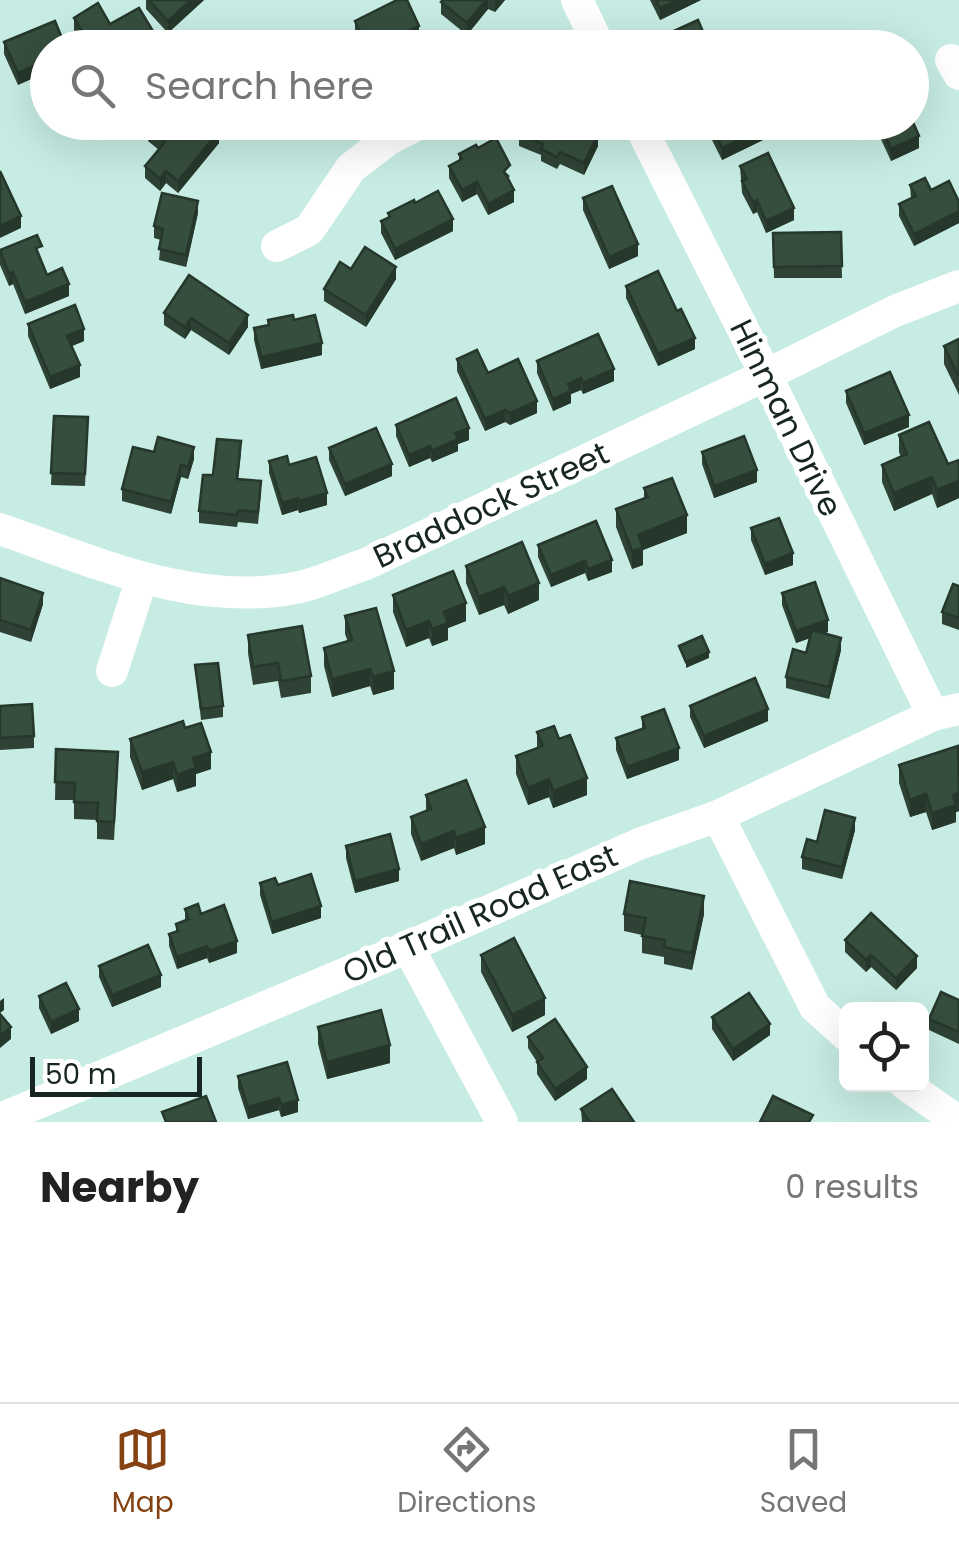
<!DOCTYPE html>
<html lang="en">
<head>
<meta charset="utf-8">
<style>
	body { margin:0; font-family:Poppins,sans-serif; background:#f2f2f2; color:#222 }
	.controls { position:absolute; right:30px; bottom:30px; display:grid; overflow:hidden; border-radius:15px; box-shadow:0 10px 40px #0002 }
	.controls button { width:90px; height:90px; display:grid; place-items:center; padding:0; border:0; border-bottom:2px solid #e0e0e0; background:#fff; color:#222; font:50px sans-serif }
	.scale { position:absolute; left:30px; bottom:25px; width:172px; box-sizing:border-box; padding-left:10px; border:5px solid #182623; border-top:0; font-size:28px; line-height:35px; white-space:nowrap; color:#182623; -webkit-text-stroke:8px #fff; paint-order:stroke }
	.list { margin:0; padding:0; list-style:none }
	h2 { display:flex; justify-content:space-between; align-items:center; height:130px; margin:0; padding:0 40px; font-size:42px }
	h2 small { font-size:32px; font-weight:400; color:#767676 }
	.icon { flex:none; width:55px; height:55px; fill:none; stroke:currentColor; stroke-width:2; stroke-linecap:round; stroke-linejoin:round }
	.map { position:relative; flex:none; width:959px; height:1122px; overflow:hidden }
	.search { position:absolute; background:#fff; box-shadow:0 10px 40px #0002; left:30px; right:30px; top:30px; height:110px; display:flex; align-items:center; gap:25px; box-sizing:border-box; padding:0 35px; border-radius:55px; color:#767676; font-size:38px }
	.sheet { height:280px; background:#fff }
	nav { display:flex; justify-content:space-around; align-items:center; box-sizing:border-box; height:140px; border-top:2px solid #e0e0e0; background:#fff; font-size:28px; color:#767676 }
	nav a { display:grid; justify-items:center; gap:5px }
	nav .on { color:#854212 }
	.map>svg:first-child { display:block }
</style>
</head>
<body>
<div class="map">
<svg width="959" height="1122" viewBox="0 0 959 1122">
	<rect width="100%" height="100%" fill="#c6ece3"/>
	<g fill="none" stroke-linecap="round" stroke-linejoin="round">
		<g stroke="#fff" stroke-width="32">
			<polyline points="577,0 600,48"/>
			<polyline points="951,60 959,74"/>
			<polyline points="638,122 766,375 933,715"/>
			<polyline points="277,246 309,230 351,168 389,139 422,122"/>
			<path d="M0,529c95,33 197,80 300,58 22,-5 44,-16 66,-23l400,-189 129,-64 64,-25"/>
			<polyline points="112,671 142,578"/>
			<polyline points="718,816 815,1007 846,1035"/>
			<polyline points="408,947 502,1122"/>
			<polyline points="905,1084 959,1122"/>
			<polyline points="0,1119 408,947 639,844 718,816 933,715 959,709"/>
		</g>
	</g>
	<g fill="#2e4335">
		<polygon points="146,0 204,0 168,33 146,9"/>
		<polygon points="443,0 505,0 495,12 488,9 467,35 441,14 441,2"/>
		<polygon points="650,0 701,0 660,20"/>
		<polygon points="74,18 159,48 85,48 74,30"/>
		<polygon points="55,21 18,85 4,54 4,42"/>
		<polygon points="355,21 419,38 403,46 404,48 362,48 355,33"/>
		<polygon points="223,122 255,122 232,137"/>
		<polygon points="709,122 766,122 767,138 722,160 710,136"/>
		<polygon points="873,122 912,122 919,148 891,161"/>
		<polygon points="582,127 598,146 584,175 560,164 557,169 541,161 541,155 519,146 519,134"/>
		<polygon points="148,129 219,143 178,193 166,183 160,191 145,178 145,166 159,150 148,141"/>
		<polygon points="478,148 510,176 508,178 514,202 488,215 477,194 462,202 449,178 449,166 459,161 459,154"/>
		<polygon points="740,166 794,220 766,233 757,212 753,214 742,193"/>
		<polygon points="910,185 931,190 959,202 959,223 914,246 899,216 899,204 911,199"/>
		<polygon points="583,198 638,256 609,269 583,210"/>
		<polygon points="415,203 453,231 395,260 381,233 381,221 388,218 388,213"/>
		<polygon points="198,213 186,267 159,260 161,240 154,238 154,226"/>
		<polygon points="841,232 842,278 774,278 773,233"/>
		<polygon points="0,250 42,258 40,258 47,275 69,296 25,314 13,284 9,286 0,265"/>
		<polygon points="351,269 396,279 366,327 324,301 324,289"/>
		<polygon points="626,286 677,311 695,349 658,366 626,298"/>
		<polygon points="164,313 248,327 229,355 191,330 185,339 164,325"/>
		<polygon points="268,320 294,320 322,355 261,369 254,340 254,328 268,325"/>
		<polygon points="28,324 84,341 72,346 80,377 50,389 28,336"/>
		<polygon points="959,339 959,395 944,364 944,346"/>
		<polygon points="457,359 488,373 537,413 510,425 505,422 485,431 457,371"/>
		<polygon points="537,361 614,381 583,394 581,390 571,394 571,403 553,411 537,373"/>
		<polygon points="846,391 909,427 864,445 846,403"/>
		<polygon points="54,416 88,417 85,486 51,485"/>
		<polygon points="396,425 469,440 458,444 458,451 432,462 430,458 409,467 396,436"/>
		<polygon points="899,435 948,464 959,460 959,498 937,508 932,494 894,511 882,482 882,465 901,457 899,452"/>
		<polygon points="329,448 392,476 345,496 329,460"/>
		<polygon points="702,452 757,482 714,498 702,464"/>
		<polygon points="241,453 238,479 261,493 258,524 238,522 237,527 199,523 199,511 213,475"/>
		<polygon points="194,459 188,479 181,477 171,514 122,501 122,489"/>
		<polygon points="269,461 289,465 327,505 299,513 298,510 282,515 269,473"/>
		<polygon points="644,488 687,533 643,550 643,565 632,569 616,527 616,509 644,498"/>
		<polygon points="751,528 793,565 765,575 751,540"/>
		<polygon points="538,545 612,572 588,581 585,573 551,587 538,557"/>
		<polygon points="466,566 539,600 508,614 504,605 479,615 466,583"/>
		<polygon points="0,578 43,604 31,642 0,632"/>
		<polygon points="959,586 959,630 942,624 942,612"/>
		<polygon points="782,593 828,632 824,633 841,650 829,699 786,688 786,677 806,653 810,638 796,643 782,605"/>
		<polygon points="393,595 466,621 448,628 448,640 432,646 429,638 406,647 393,612"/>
		<polygon points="345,616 394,689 373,695 370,686 332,697 324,666 324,648 348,642 345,634"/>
		<polygon points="248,635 311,676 311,693 281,698 278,681 253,685 248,653"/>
		<polygon points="195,665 223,706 223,717 201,720"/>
		<polygon points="0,706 34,736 34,748 0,750"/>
		<polygon points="690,706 768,721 704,748 690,717"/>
		<polygon points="642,717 679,760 627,779 616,750 616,738 642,729"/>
		<polygon points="185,728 211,769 196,774 196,786 177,792 173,779 142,790 130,757 130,739"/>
		<polygon points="537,732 559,739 587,795 553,808 549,797 528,805 516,774 516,756 537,748"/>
		<polygon points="959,748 959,811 956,812 956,822 932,830 926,812 910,817 899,783 899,765"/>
		<polygon points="56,749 118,769 114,840 97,839 97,820 74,819 74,800 55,800"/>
		<polygon points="426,795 485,844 456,855 454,848 421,861 411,834 411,817 426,811"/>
		<polygon points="855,830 842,879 802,869 802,857"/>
		<polygon points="346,846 399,881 355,893 346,858"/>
		<polygon points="260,883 278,885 321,918 272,934 260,895"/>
		<polygon points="185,909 201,914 237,953 209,963 207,958 177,969 169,946 169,934 176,932 176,924 185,921"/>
		<polygon points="624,914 704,914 692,970 664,964 664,957 642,953 642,935 624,931"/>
		<polygon points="845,940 917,968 896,990 871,967 866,972 845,952"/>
		<polygon points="481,955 545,1015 512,1032 481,972"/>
		<polygon points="99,966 161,987 112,1007 99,977"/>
		<polygon points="39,996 79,1021 51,1034 39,1008"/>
		<polygon points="959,1000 959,1044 929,1030 929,1019"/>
		<polygon points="712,1017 770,1035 733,1061 712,1029"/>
		<polygon points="318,1027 390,1063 327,1079 318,1044"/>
		<polygon points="528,1037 587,1079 555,1101 537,1074 537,1062 528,1048"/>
		<polygon points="238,1076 298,1112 281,1117 279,1110 248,1119 238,1088"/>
		<polygon points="581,1109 634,1122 582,1122"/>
	</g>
	<g fill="#26372b">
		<polygon points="191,0 204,0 168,33 168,21"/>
		<polygon points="486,0 488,0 488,9 467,35 467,23"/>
		<polygon points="495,0 505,0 495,12"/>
		<polygon points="678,0 701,0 660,20 660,8"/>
		<polygon points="419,26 419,38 398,48 398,36"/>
		<polygon points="48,60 48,72 18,85 18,73"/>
		<polygon points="237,122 255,122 232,137 232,125"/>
		<polygon points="767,126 767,138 722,160 722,148"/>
		<polygon points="219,131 219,143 178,193 178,181"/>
		<polygon points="598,134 598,146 584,175 584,163"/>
		<polygon points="919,136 919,148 891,161 891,149"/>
		<polygon points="166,171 166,183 160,191 160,179"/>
		<polygon points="477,182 477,194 462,202 462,190"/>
		<polygon points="514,190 514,202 488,215 488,204"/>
		<polygon points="757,200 757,212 753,214 753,202"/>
		<polygon points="198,201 198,213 186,267 186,255"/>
		<polygon points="794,208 794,220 766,233 766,221"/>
		<polygon points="959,211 959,223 914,246 914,234"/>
		<polygon points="21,216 21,228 0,238 0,226"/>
		<polygon points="453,219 453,231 395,260 395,249"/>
		<polygon points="638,244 638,256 609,269 609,257"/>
		<polygon points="396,267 396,279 366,327 366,315"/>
		<polygon points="13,272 13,284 9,286 9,274"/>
		<polygon points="69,284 69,296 25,314 25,302"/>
		<polygon points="248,315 248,327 229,355 229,343"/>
		<polygon points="191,318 191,330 185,339 185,327"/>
		<polygon points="84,329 84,341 67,348 67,336"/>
		<polygon points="695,338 695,349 658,366 658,354"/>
		<polygon points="322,343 322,355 261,369 261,357"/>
		<polygon points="80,365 80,377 50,389 50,377"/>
		<polygon points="614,369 614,381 583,394 583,383"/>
		<polygon points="581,378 581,390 571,394 571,403 553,411 553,399 568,384"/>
		<polygon points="537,401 537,413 510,425 510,413"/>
		<polygon points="505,410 505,422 485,431 485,419"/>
		<polygon points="909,415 909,427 864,445 864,433"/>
		<polygon points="469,428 469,440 458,444 458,451 432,462 432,451 455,433"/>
		<polygon points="430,446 430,458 409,467 409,455"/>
		<polygon points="194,447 194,459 188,479 188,467"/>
		<polygon points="392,464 392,476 345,496 345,484"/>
		<polygon points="181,465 181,477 171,514 171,502"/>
		<polygon points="757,470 757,482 714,498 714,486"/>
		<polygon points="932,477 932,494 894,511 894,493"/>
		<polygon points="959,481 959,498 937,508 937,490"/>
		<polygon points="327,493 327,505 299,513 299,501"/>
		<polygon points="298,498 298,510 282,515 282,503"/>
		<polygon points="687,515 687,533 643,550 643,565 632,569 632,551 638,535"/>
		<polygon points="793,553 793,565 765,575 765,564"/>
		<polygon points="612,560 612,572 588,581 588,569"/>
		<polygon points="585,561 585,573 551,587 551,575"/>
		<polygon points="539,583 539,600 508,614 508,596"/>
		<polygon points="504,587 504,605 479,615 479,597"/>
		<polygon points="43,593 43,604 31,642 31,630"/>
		<polygon points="466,603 466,621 448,628 448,640 432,646 432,629 444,612"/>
		<polygon points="828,620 828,632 796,643 796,631"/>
		<polygon points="429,621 429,638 406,647 406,630"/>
		<polygon points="841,638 841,650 829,699 829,687"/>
		<polygon points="709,652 709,658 686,668 686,662"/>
		<polygon points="370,669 370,686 332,697 332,679"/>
		<polygon points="394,671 394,689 373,695 373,677"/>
		<polygon points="768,709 768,721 704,748 704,736"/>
		<polygon points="679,748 679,760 627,779 627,767"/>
		<polygon points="211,752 211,769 196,774 196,786 177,792 177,775 193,758"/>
		<polygon points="173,762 173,779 142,790 142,772"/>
		<polygon points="587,778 587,795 553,808 553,791"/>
		<polygon points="549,779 549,797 528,805 528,788"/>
		<polygon points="959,793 959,811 956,812 956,822 932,830 932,813 953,795"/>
		<polygon points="926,794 926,812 910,817 910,800"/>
		<polygon points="855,818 855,830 842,879 842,867"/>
		<polygon points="485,827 485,844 456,855 456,838"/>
		<polygon points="454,831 454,848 421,861 421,844"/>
		<polygon points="399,869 399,881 355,893 355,881"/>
		<polygon points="704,896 704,914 692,970 692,953"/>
		<polygon points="321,906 321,918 272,934 272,922"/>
		<polygon points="237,941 237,953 209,963 209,951"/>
		<polygon points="207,946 207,958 177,969 177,957"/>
		<polygon points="871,955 871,967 866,972 866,960"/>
		<polygon points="917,956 917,968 896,990 896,978"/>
		<polygon points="161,975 161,987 112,1007 112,995"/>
		<polygon points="4,998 4,1010 0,1013 0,1001"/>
		<polygon points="545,998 545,1015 512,1032 512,1015"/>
		<polygon points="79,1009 79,1021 51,1034 51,1022"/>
		<polygon points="770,1024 770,1035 733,1061 733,1049"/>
		<polygon points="11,1027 11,1039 0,1048 0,1036"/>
		<polygon points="390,1045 390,1063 327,1079 327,1062"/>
		<polygon points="587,1067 587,1079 555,1101 555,1089"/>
		<polygon points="279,1098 279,1110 248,1119 248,1107"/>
		<polygon points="298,1100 298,1112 281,1117 281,1105"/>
	</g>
	<g fill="#364e3e" stroke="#26372b" stroke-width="2.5">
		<polygon points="149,0 191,0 168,21"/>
		<polygon points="397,0 407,0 419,26 398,36 404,48 368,48 355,21"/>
		<polygon points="443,0 486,0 467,23 441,2"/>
		<polygon points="656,0 678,0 660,8"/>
		<polygon points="98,3 110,24 139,8 159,41 148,48 92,48 74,18"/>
		<polygon points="698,20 710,48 668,48 663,36"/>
		<polygon points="55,21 66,48 48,48 48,60 18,73 4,42"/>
		<polygon points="876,32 879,48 827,48 825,40"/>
		<polygon points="344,34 349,48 311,48 311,45"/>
		<polygon points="912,120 919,136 891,149 879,122 912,122"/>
		<polygon points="153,122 208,122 219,131 178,181 166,171 160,179 145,166 165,142 148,129"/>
		<polygon points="525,122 582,122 580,126 598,134 584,163 560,152 557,157 541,149 543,144 519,134"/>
		<polygon points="714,122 766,122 767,126 722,148 710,124"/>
		<polygon points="496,138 510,165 504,171 514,190 488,204 477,182 462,190 449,166 462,159 459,154 476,145 478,148"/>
		<polygon points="768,153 794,208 766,221 757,200 753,202 742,181 747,179 740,166"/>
		<polygon points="0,171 21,216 0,226"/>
		<polygon points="925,178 931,190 949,181 959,202 959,211 914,234 899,204 916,196 910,185"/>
		<polygon points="612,186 638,244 609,257 583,198"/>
		<polygon points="438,191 453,219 395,249 381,221 390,217 388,213 414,200 415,203"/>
		<polygon points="162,193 198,201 186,255 159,249 163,229 154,226"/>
		<polygon points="841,232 842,266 774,267 773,233"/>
		<polygon points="37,235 42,246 36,248 47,275 62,268 69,284 25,302 13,272 9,274 0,250"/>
		<polygon points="365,247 396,267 366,315 324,289 340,262 351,269"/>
		<polygon points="658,271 677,311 681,309 695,338 658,354 626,286"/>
		<polygon points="189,275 248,315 229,343 191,318 185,327 164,313"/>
		<polygon points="75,305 84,329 67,336 80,365 50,377 28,324"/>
		<polygon points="293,315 294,320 315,315 322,343 261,357 254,328 269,325 268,320"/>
		<polygon points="598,334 614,369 583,383 581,378 568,384 571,391 553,399 537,361"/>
		<polygon points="959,339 959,377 944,346"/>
		<polygon points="477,350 488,373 518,359 537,401 510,413 505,410 485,419 457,359"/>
		<polygon points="890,372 909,415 864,433 846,391"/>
		<polygon points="456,398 469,428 455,433 458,439 432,451 430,446 409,455 396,425"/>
		<polygon points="54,416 88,417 85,474 51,473"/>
		<polygon points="929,422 948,464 959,460 959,481 937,490 932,477 894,493 882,465 907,454 899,435"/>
		<polygon points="376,428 392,464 345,484 329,448"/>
		<polygon points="744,436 757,470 714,486 702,452"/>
		<polygon points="158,437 194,447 188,467 181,465 171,502 122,489 133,447 154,452"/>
		<polygon points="217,439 241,441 237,479 261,481 258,512 238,510 237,515 199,511 203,475 213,475"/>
		<polygon points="287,456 289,465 316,457 327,493 299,501 298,498 282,503 269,461"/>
		<polygon points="672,478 687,515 638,535 643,548 632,551 616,509 648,497 644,488"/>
		<polygon points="779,518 793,553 765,564 751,528"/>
		<polygon points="596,521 612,560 588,569 585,561 551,575 538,545"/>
		<polygon points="522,542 539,583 508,596 504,587 479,597 466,566"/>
		<polygon points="453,571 466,603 444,612 448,623 432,629 429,621 406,630 393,595"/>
		<polygon points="0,578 43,593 31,630 0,620"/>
		<polygon points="815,582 828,620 796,631 782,593"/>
		<polygon points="953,584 959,586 959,618 942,612"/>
		<polygon points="376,608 394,671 373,677 370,669 332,679 324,648 352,640 345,616"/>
		<polygon points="302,626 311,676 281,681 278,663 253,667 248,635"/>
		<polygon points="812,630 841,638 829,687 786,677 793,649 806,653"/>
		<polygon points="702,636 709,652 686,662 679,646"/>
		<polygon points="218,663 223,706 201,709 195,665"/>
		<polygon points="755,678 768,709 704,736 690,706"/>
		<polygon points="32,704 34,736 0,738 0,706"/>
		<polygon points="664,709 679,748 627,767 616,738 645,728 642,717"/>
		<polygon points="183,721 185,728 201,723 211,752 193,758 196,768 177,775 173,762 142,772 130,739"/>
		<polygon points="554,726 559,739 570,735 587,778 553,791 549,779 528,788 516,756 543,746 537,732"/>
		<polygon points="958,746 959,793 953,795 956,805 932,813 926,794 910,800 899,765"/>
		<polygon points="56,749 118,752 114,822 97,821 98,803 74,802 75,783 55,782"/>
		<polygon points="466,780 485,827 456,838 454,831 421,844 411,817 431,809 426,795"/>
		<polygon points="825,810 855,818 842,867 802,857 807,839 817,842"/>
		<polygon points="390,834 399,869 355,881 346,846"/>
		<polygon points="311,874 321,906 272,922 260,883 275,878 278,885"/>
		<polygon points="630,881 704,896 692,953 664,947 665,940 642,936 646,918 624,914"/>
		<polygon points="198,904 201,914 224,905 237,941 209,951 207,946 177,957 169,934 178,931 176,924 189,919 185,909"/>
		<polygon points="871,913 917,956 896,978 871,955 866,960 845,940"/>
		<polygon points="514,938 545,998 512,1015 481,955"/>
		<polygon points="148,945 161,975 112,995 99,966"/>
		<polygon points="66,983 79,1009 51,1022 39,996"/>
		<polygon points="941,992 959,1000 959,1032 929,1019"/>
		<polygon points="749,993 770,1024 733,1049 712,1017"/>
		<polygon points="381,1010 390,1045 327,1062 318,1027"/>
		<polygon points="0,1014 11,1027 0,1036"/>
		<polygon points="555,1019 587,1067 555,1089 537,1062 543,1058 528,1037"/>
		<polygon points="287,1062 298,1100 281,1105 279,1098 248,1107 238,1076"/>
		<polygon points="612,1089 634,1122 590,1122 581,1109"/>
		<polygon points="206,1096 216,1122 166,1122 162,1112"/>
		<polygon points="773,1096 813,1115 809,1122 760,1122"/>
	</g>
	<g text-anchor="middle" stroke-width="10" stroke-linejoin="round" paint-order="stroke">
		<g font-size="32" fill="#182623" stroke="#fff">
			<text transform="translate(786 418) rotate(64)" y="11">Hinman Drive</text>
			<text transform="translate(491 505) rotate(-25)" y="11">Braddock Street</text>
			<text transform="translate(480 914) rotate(-24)" y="11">Old Trail Road East</text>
		</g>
	</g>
</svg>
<div class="controls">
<button><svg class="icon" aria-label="locate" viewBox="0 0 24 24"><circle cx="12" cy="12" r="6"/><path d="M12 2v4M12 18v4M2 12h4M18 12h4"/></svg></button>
</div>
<div class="scale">50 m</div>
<div class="search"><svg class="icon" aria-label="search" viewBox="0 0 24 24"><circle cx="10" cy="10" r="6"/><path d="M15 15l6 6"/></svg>Search here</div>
</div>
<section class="sheet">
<h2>Nearby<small>0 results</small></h2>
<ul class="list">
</ul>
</section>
<nav>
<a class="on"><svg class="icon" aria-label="map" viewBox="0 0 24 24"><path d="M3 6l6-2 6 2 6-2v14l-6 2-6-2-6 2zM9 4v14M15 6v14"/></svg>Map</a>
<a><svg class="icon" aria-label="directions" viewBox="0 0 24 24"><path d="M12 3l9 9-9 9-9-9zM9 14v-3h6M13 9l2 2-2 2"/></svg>Directions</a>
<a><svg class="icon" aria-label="saved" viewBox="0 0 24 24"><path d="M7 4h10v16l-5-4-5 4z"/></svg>Saved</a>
</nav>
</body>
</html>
